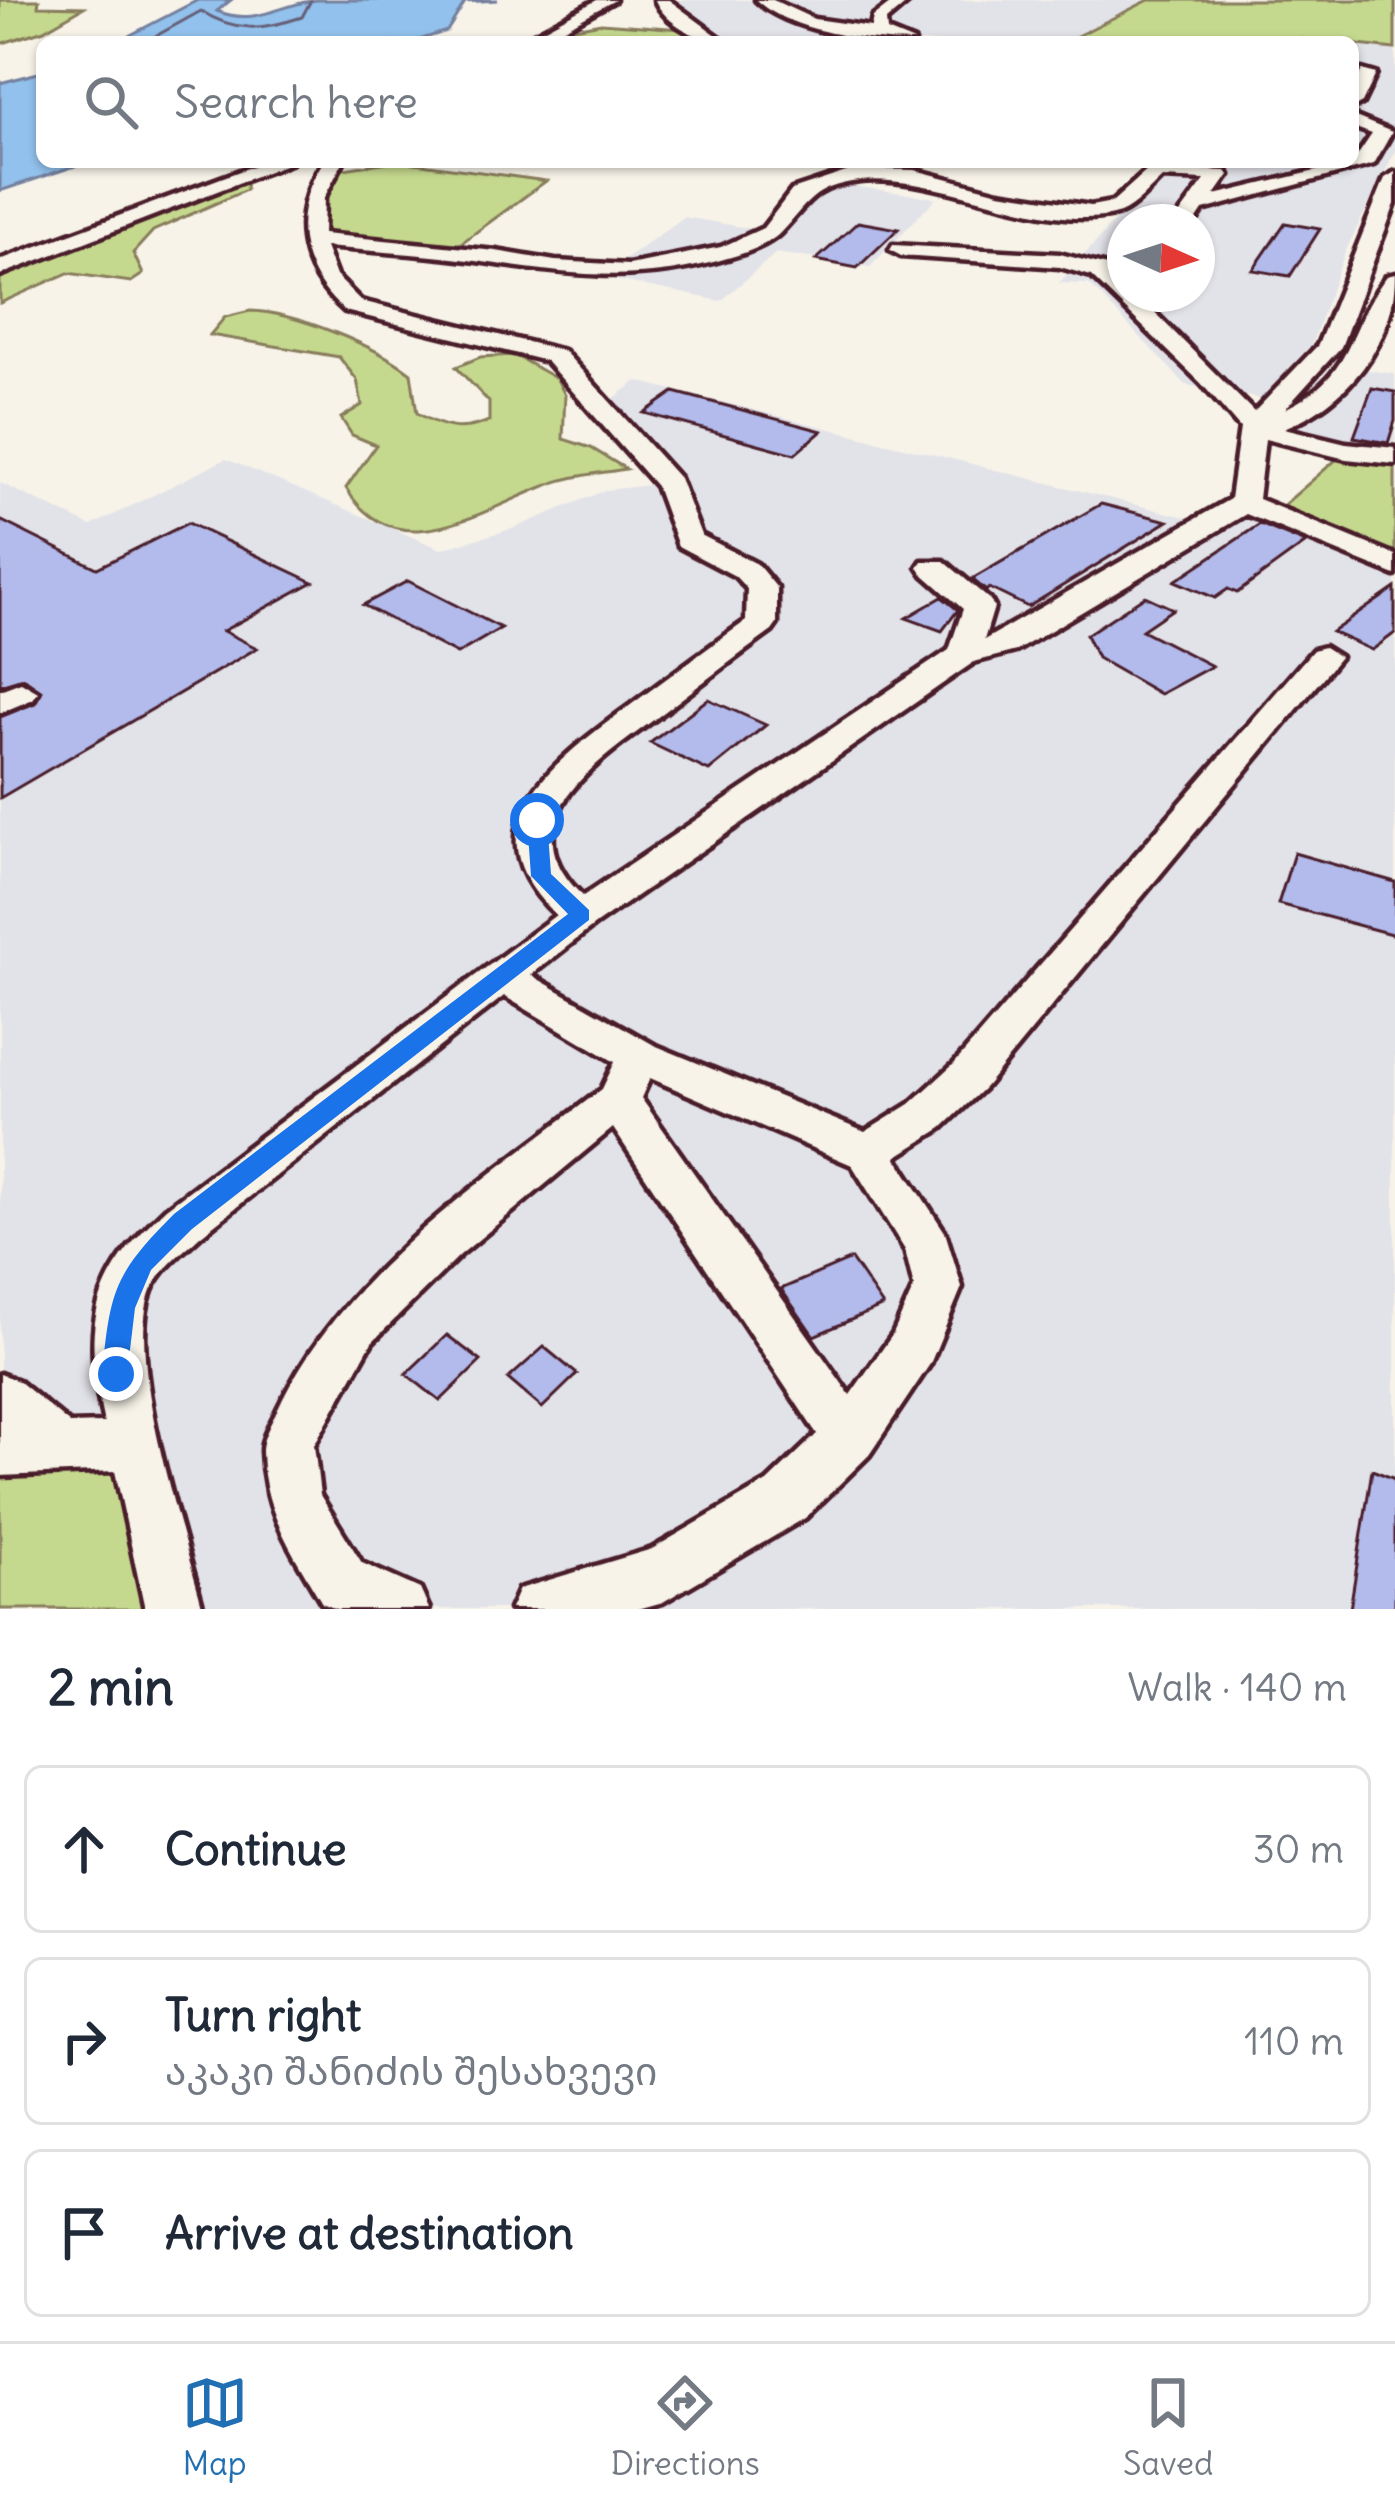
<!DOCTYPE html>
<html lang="en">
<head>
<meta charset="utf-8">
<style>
	body { margin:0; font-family:Delius,"Noto Sans Georgian",sans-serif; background:#f2f2f3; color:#1f2937 }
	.compass { position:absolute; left:1107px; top:204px; width:108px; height:108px; border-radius:50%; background:#fff; box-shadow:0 3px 9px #0004; rotate:93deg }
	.stop { position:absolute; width:36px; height:36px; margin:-27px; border:9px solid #1a73e8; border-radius:50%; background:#fff }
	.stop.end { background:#1a73e8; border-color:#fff; box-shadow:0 3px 12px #0008 }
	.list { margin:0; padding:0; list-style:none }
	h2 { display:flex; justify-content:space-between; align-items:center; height:156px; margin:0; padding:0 48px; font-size:51px }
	h2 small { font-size:39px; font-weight:400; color:#747a83 }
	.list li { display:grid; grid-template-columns:78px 1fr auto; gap:36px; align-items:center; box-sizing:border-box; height:168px; margin:0 24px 24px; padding:0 24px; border:3px solid #e0e1e3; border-radius:18px }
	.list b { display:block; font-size:45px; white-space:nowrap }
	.list p { margin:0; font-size:39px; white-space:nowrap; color:#747a83 }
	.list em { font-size:39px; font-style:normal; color:#747a83 }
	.icon { flex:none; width:66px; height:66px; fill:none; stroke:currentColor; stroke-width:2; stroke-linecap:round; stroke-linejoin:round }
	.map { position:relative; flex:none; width:1395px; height:1609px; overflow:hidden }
	.search { position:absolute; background:#fff; box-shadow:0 3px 9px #0004; left:36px; right:36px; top:36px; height:132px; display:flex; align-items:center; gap:30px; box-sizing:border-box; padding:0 42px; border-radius:18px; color:#747a83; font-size:45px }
	.sheet { height:732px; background:#fff }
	nav { display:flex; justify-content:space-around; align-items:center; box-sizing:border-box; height:168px; border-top:3px solid #e0e1e3; background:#fff; font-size:33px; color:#747a83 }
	nav a { display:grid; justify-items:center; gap:6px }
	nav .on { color:#1f6fb2 }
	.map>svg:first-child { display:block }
</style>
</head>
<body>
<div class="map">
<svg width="1395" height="1609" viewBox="0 0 1395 1609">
	<rect width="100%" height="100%" fill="#f7f3e8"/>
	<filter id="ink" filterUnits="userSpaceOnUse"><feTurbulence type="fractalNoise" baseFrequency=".00833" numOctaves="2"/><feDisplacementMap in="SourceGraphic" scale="24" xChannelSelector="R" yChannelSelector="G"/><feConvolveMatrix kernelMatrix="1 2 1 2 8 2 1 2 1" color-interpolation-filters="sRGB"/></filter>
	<g filter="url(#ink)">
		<g fill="#e2e2e9" fill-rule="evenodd">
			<polygon points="662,0 1149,0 1065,42 718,42 695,30"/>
			<path d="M1353,44l42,5v102l-50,101 -34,93 -49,54 -76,-14 -97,-101 -30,-1 109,-121h185zM1125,222h72v72h-72z"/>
			<polygon points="811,180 936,198 870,267 776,253 721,301 601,277 684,217 753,229"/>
			<polygon points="1333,365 1395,374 1395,456 1253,428 1291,408"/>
			<polygon points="637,381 1209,523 1244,503 1395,566 1395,1609 174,1609 0,1451 0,483 91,526 226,459 441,549 512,529 606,490 668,483 601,408"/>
		</g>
		<g fill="#c5d98e" stroke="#887c5c" stroke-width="3">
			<polygon points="0,0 39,0 38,6 84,7 44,30 0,44"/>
			<polygon points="1149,0 1395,0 1395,49 1302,39 1065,42"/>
			<polygon points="601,23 695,30 712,39 633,42 611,33 592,35 590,42 527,42 542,34"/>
			<polygon points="388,162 407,162 546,181 449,252 310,239 325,172"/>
			<polygon points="247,177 246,190 153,231 133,253 143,274 131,282 68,273 0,303 0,268"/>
			<path d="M250,311c44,1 126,35 161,62l6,40c26,15 44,20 72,8v-19l-33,-35 24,-10 34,-2 43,24 8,16 -2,44 28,9 35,21c-23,4 -51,6 -73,14 -68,24 -156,90 -207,5l30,-43 -24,-10 -11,-17 21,-13 -5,-25 -18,-23 -129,-22 15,-18z"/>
			<polygon points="1346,451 1371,454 1395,464 1395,566 1272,515"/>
			<polygon points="136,1446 174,1609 0,1609 0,1451"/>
		</g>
		<g fill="#91c1ec" stroke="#75809f" stroke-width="3">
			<path d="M198,0h33l-14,11c38,16 63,-7 100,-11 59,0 122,0 181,0l-33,2 -18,29 -34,11h-296z"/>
			<polygon points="42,72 42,162 87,162 0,191 0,83"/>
		</g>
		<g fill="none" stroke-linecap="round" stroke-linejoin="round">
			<path stroke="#666078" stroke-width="3" d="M145,42l56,-31c35,22 62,19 101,6l9,-17"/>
		</g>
		<g fill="#b2bbec" stroke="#4a1f2b" stroke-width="3">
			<polygon points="858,222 898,229 857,268 816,260"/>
			<polygon points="1285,223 1320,229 1290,276 1253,270"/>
			<polygon points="1372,388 1395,392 1395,421 1388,443 1354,437"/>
			<polygon points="674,392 822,431 795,454 644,413"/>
			<polygon points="1101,504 1168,521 1028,607 989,588 986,591 972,579"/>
			<polygon points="0,520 97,568 188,523 313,582 223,631 257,648 0,798 0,717 35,703 42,691 23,678 0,685"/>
			<polygon points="1260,524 1306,543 1237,593 1228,589 1215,598 1175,581"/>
			<polygon points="408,581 501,628 457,654 363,605"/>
			<polygon points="1395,588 1395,633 1372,650 1332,632"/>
			<polygon points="1145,596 1173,609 1142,630 1212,666 1160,694 1097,658 1086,635"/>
			<polygon points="942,597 958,610 942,631 906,618"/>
			<polygon points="708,699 766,725 709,771 650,743"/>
			<polygon points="1294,853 1395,882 1395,935 1278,904"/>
			<polygon points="851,1259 883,1306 814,1336 781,1289"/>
			<polygon points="447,1335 481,1361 440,1401 406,1374"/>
			<polygon points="544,1347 577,1374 542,1408 508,1379"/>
			<polygon points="1372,1470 1395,1479 1395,1609 1350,1609"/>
		</g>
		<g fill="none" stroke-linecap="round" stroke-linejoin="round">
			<g stroke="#4a1f2b" stroke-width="9">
				<g id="minor">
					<polygon points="597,0 615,0 539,42 519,42"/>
					<path d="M655,0h14l57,42c-25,0 -61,-18 -71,-42z"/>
					<path d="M756,0h17l41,19 57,8 2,-10 22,-17h16l-25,21 1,10 27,11c-45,0 -126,-11 -158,-42z"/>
					<polygon points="1362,70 1376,74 1362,103 1353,108 1353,86"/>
					<path d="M1353,116l39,16 -18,32 -171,46 -8,12h-21l31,-42 -43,-2c-12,11 -27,29 -42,35 -70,23 -182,-40 -260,-32 -48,5 -52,23 -80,52 -11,11 -34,20 -49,24 -84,26 -149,19 -234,7 -57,-9 -115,-12 -172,-17l11,29 25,25 203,50 115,127 22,57 56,29 20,24v36l-5,7c-38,27 -75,56 -113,85 -56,42 -157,104 -76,180l366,-246 14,-41 -41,-36 -4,-6 4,-6h22l46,39 4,7 -10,33 246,-141 10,-71 -39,-45 -110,-107 -31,-9 -159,-11 -11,-6 3,-5 167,9 47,12 18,17v11h21l-3,5 11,13 100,100 64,-67 67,-167 10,-6v32l-54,143 -56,62c73,-36 59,-78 102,-133l8,-2c0,70 -48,129 -111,154l62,15 49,5v16l-49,-5 -81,-20 -7,60 137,56v20l-149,-61 -230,137 -42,11 -378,262 -65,51 123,70 211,87 45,-28 44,-40 359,-414 11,-3 16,10 -356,431 -42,40 -46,29 49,75 17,55 -32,77 -61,91 -64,63 -142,84 -25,7h-128l9,-20 133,-40 115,-67 50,-48 -204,-306 -153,127 -88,87 -58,103 6,50 42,68 58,26 9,20h-93l-14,-6c-29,-50 -59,-92 -60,-152 0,-14 10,-29 16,-42 66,-140 205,-227 324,-320l13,-27 -111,-66 -304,240c-18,17 -39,32 -49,55 -27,67 33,244 52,318h-58l-30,-138 -115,5v-102l18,7 52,43 34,-1c-22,-99 -13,-145 62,-215l390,-293c-96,-91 5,-158 76,-211 38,-28 75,-56 114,-83l1,-32 -12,-13 -57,-30 -22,-60 -110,-125 -201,-50c-48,-41 -56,-97 -22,-149h20l-19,36 -1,36 173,17 59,10 74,4 92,-18 42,-19 29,-38 63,-21 60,1 84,22 92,14 21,-4 38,-34 76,3 3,4 -14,20 138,-33 19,-28 -19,-7zM650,1078l202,87 53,85 9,37 -21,47 -43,61 -209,-297z"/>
					<polygon points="264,162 292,162 0,275 0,260"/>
					<polygon points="21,682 38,692 33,699 0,713 0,690"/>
				</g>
			</g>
			<use href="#minor" fill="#f7f3e8" fill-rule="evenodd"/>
		</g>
	</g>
	<path fill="#1a73e8" d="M537,813l10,7 4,54 38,36v10l-397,309 -41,41 -16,38 -9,75 -10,3 -10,-3 -4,-9c8,-83 12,-100 72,-160l394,-300 -37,-38 -4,-56z"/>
</svg>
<svg class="compass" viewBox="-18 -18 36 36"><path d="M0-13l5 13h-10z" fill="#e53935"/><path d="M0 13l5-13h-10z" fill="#747a83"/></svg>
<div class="stop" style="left:537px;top:820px"></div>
<div class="stop end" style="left:116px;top:1374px"></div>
<div class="search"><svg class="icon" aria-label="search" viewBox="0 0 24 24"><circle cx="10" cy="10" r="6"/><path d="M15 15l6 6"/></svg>Search here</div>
</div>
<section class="sheet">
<h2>2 min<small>Walk · 140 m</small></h2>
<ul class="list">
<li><svg class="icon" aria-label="ahead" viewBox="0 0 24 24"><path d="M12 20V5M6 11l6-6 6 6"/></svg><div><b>Continue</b></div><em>30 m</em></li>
<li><svg class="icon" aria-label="right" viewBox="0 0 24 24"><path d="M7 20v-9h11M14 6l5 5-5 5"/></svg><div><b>Turn right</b><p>აკაკი შანიძის შესახვევი</p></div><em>110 m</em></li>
<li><svg class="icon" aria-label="arrive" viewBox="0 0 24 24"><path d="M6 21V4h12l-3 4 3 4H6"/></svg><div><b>Arrive at destination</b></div></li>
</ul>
</section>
<nav>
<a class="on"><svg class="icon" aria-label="map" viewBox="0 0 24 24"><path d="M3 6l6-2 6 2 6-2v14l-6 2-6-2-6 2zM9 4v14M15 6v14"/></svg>Map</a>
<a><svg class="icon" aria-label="directions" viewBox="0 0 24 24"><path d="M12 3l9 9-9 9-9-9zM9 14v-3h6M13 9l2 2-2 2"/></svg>Directions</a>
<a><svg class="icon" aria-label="saved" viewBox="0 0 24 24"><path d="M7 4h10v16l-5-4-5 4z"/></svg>Saved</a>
</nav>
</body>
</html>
